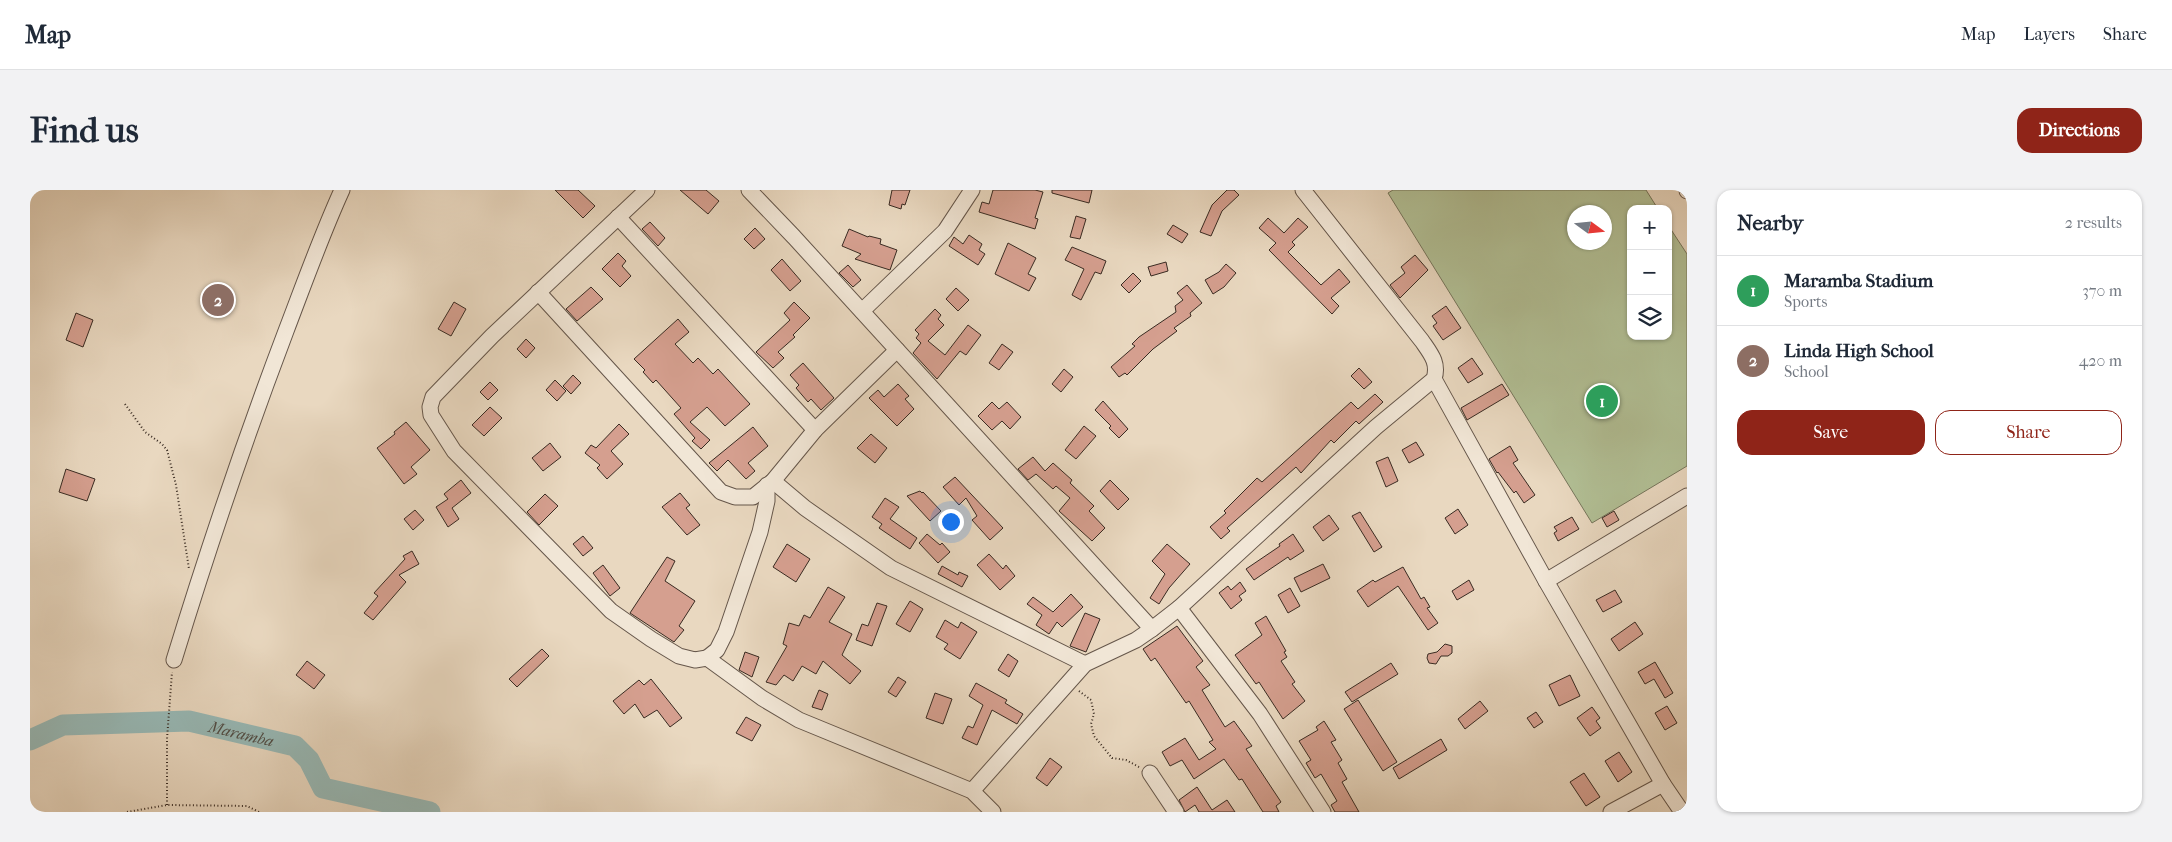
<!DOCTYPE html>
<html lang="en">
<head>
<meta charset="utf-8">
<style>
	body { margin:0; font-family:"IM FELL French Canon",serif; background:#f2f2f3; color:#1f2937 }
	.controls { position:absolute; right:15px; top:15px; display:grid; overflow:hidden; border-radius:10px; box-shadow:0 1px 4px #0004 }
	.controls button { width:45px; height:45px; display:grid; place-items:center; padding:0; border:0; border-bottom:1px solid #e0e1e3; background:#fff; color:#1f2937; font:25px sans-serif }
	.compass { position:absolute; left:1537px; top:15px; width:45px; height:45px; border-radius:50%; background:#fff; box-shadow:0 1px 4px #0004; rotate:105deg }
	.you { position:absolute; left:920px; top:331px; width:18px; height:18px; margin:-12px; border:4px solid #fff; border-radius:50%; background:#1a73e8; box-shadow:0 0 0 8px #1a73e833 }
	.badge { display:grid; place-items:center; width:32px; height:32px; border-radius:50%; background:#8f2418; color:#fff; font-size:16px; font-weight:700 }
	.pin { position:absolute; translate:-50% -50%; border:2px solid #fff; box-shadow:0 1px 5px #0006 }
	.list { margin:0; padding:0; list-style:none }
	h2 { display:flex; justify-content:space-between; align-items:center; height:65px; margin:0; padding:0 20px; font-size:21px }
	h2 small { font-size:16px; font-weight:400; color:#747a83 }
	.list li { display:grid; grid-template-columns:32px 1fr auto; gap:15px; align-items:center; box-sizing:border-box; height:70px; padding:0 20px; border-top:1px solid #e0e1e3 }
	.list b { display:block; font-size:19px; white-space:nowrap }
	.list p { margin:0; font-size:16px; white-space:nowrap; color:#747a83 }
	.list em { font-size:16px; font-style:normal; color:#747a83 }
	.actions { display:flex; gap:10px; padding:15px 20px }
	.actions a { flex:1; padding:11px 0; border:1px solid #8f2418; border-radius:15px; text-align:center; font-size:18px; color:#8f2418 }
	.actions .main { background:#8f2418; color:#fff }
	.icon { flex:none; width:28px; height:28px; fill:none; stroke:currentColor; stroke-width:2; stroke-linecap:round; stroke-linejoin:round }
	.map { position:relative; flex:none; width:1657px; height:622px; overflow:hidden; border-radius:15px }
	header { display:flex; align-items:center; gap:30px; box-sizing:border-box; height:70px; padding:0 25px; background:#fff; border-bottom:1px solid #e0e1e3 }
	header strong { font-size:24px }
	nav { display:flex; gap:28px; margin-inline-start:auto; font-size:18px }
	.intro { display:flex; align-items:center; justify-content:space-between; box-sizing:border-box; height:120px; padding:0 30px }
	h1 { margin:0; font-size:35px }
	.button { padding:12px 22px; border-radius:15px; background:#8f2418; color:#fff; font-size:18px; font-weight:700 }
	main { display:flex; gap:30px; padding:0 30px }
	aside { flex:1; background:#fff; border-radius:15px; box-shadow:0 1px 4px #0004 }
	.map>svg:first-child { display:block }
</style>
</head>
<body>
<header>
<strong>Map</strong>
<nav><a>Map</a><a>Layers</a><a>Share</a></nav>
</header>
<div class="intro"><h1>Find us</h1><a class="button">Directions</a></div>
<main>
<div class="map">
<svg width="1657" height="622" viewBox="0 0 1657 622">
	<rect width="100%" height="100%" fill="#e9d8c0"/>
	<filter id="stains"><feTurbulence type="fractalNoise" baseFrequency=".004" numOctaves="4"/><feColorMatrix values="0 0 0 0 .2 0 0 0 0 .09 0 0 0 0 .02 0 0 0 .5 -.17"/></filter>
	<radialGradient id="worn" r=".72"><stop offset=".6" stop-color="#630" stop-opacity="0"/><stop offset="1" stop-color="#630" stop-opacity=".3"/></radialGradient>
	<path fill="#b2c096" stroke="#76765c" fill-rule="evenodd" d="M1363,0h253l12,19h-27v127h37v-111l19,29v212l-95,57 -204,-330zM1544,22h30v30h-30z"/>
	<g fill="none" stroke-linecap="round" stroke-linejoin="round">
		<path stroke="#98b9b6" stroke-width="21" id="s1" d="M0,550l33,-15 126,-4 106,25 14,14 14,28 107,24"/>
	</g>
	<g fill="#d59f8f" stroke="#392b22">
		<polygon points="525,0 548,0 565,16 553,28"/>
		<polygon points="650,0 676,0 689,11 678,24"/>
		<polygon points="862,0 880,0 875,15 872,14 871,19 859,15"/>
		<polygon points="963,0 1005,0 1013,2 1005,28 1008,29 1005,39 949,22 952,12 959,14"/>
		<polygon points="1022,0 1062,0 1059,13 1022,3"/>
		<polygon points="1197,0 1204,0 1209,5 1192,21 1181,46 1170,42 1182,15"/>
		<polygon points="1046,26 1056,29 1050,49 1040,47"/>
		<polygon points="1238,28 1254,43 1268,28 1278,37 1262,52 1265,55 1258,62 1291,95 1309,79 1320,92 1301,108 1309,116 1302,124 1239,60 1246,53 1229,38"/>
		<polygon points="620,32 635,48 628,56 612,39"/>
		<polygon points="1143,35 1158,44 1152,53 1137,44"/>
		<polygon points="725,38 735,49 724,59 714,49"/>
		<polygon points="819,39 838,47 839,46 851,49 850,54 867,60 860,80 825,69 831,64 812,56"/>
		<polygon points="939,45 952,54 949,60 955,64 948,75 919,56 924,47 933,54"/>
		<polygon points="978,53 1006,68 998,84 1006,88 999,101 965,84"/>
		<polygon points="1042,57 1076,71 1071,84 1065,82 1051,110 1042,105 1054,79 1035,70"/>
		<polygon points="588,63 596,71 592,76 601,86 590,97 572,79"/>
		<polygon points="1385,65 1398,80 1370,108 1360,95 1375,83 1371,77"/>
		<polygon points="752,69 771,91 760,101 741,80"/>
		<polygon points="1136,72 1138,81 1121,86 1118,77"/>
		<polygon points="1196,74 1206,83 1194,97 1183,104 1175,90 1189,82"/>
		<polygon points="818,75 831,90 823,97 809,83"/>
		<polygon points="1103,83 1111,91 1099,103 1091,95"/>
		<polygon points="1157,95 1172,113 1160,123 1161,126 1144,138 1147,141 1123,159 1097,185 1095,183 1089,187 1081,177 1105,156 1102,154 1109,147 1146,122 1145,116 1153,110 1147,103"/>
		<polygon points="561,97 573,109 547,131 536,119"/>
		<polygon points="926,98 939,110 928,121 916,109"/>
		<polygon points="424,112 436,119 421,146 408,139"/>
		<polygon points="764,112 780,128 763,145 765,147 748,162 754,168 743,178 726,162 760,130 754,123"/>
		<polygon points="1416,116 1431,138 1413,150 1403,136 1407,133 1402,126"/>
		<polygon points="905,119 911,125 908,129 914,135 898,151 915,165 938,135 951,145 936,165 930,161 907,189 883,163 891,153 886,148 889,144 885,140"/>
		<polygon points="46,123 63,130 53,157 36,150"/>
		<polygon points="648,129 659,142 645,154 663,173 668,168 683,184 688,179 720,214 695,236 677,217 660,232 680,250 671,259 662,251 665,248 644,224 651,218 626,190 623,193 613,182 615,180 604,169"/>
		<polygon points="496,149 505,158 496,168 487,159"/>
		<polygon points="972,154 983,162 969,180 959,173"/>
		<polygon points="1442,168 1453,184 1438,193 1428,178"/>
		<polygon points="773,173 804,208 791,220 781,209 778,212 766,198 769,195 760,185"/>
		<polygon points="1329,178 1342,192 1334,199 1321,186"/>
		<polygon points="1034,179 1043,187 1031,202 1022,194"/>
		<polygon points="543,185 551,193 541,204 533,196"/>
		<polygon points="525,190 536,201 527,211 516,200"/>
		<polygon points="460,192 468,200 458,210 450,202"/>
		<polygon points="868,194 879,206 875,209 884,219 867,236 839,208 848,200 854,207"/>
		<polygon points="1472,194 1479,205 1437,230 1431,218"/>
		<polygon points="1345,204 1353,212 1329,234 1326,231 1304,253 1301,250 1271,283 1266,277 1197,338 1200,341 1191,349 1180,337 1196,323 1194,321 1227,288 1232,292 1321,212 1328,219"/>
		<polygon points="1073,211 1098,239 1089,248 1079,238 1081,236 1065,220"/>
		<polygon points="962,212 969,219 977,212 991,227 980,239 972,231 962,240 948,226"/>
		<polygon points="460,217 472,228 454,246 442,235"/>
		<polygon points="376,232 400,260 381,277 387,284 374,294 347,258 365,244 364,242"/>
		<polygon points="589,234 599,244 581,261 593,274 577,289 567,278 570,275 555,263 561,255 566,258"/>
		<polygon points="1054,236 1066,246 1046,269 1035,260"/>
		<polygon points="723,237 738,256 718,273 725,281 716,289 698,270 687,281 679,273"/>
		<polygon points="841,244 857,258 845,273 827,258"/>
		<polygon points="1386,252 1394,265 1379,273 1372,260"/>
		<polygon points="520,253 531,267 513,281 502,268"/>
		<polygon points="1480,256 1488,270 1483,273 1505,305 1494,313 1486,301 1484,303 1468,282 1467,283 1459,269"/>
		<polygon points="1003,267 1015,281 1023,273 1042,290 1040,293 1064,316 1059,321 1075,338 1062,351 1029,321 1040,308 1026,296 1023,299 1006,284 998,290 988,279"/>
		<polygon points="1358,267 1368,291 1356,297 1346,272"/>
		<polygon points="36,279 65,289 57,311 29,302"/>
		<polygon points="925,287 973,338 960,350 942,330 947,326 936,308 929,315 913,297"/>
		<polygon points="431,290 441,303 422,318 429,329 418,337 406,317 418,309 414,304"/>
		<polygon points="1080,290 1099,309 1088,320 1070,301"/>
		<polygon points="890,301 892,303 893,302 911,321 900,331 877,306"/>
		<polygon points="650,303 660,315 656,318 670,335 657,345 632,317"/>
		<polygon points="515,304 528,316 509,335 497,322"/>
		<polygon points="855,308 869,317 860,329 887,348 880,359 849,338 852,334 842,327"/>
		<polygon points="1428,319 1438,335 1425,344 1415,328"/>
		<polygon points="385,320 394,330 383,340 374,329"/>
		<polygon points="1584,321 1589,330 1577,337 1572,328"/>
		<polygon points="1330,322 1352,357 1344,362 1322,326"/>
		<polygon points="1299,325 1309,339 1293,351 1283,337"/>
		<polygon points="1542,327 1549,339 1528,351 1524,343 1527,341 1524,337"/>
		<polygon points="897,344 910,355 912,353 920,362 908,373 889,353"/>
		<polygon points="1263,344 1274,361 1260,370 1258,367 1224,390 1216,379 1250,356 1249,354"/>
		<polygon points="553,346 563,358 553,366 543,354"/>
		<polygon points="757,354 780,369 766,392 743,377"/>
		<polygon points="1137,354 1160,374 1139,398 1129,414 1120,408 1135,384 1122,371"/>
		<polygon points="382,361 389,374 369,385 376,392 343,430 334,423 348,406 344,403 375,369 373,366"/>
		<polygon points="959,364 973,379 976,375 985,386 970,400 947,375"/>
		<polygon points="637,367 645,371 635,391 665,411 649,436 654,440 644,452 600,423"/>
		<polygon points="1293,374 1300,388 1271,402 1264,388"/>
		<polygon points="573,375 590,398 580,406 563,383"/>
		<polygon points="912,376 928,385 929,382 938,386 932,397 908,384"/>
		<polygon points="1373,377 1391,409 1394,407 1400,417 1397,418 1408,433 1398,440 1368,396 1338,417 1327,401 1343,390 1345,392"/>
		<polygon points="1439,390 1444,400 1427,410 1422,401"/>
		<polygon points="1210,392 1216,401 1209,406 1212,410 1201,419 1189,403 1198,396 1201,400"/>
		<polygon points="798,397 815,407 799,432 822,444 812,465 831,481 820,494 793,471 786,484 772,476 763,491 754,485 746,495 736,492 757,456 753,454 759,433 769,436 774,425 780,428"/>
		<polygon points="1260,398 1270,416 1258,423 1248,405"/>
		<polygon points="1585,400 1592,412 1573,422 1566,410"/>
		<polygon points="1041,404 1053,417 1032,437 1027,432 1019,444 1006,435 1012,425 997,414 1003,407 1023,422"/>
		<polygon points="880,411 893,419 880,442 866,434"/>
		<polygon points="847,413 857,416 842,456 826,450 832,434 838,436"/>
		<polygon points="1055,423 1070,429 1056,462 1040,456"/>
		<polygon points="1236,426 1256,461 1254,462 1257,467 1251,471 1265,492 1262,494 1275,511 1253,529 1229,492 1226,494 1205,465 1232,445 1225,433"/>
		<polygon points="915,430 928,438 931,432 947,442 930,469 914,459 918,454 906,447"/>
		<polygon points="1605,432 1613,444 1589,461 1581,449"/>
		<polygon points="1147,436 1173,471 1166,477 1180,495 1172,500 1195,537 1204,531 1222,556 1216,559 1251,612 1246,616 1249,622 1233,622 1212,589 1209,590 1194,569 1164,589 1152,570 1140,576 1132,562 1155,548 1169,570 1186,559 1179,552 1183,550 1159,511 1156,513 1125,468 1121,471 1113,459"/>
		<polygon points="1415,454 1422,456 1422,463 1418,466 1411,466 1406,474 1399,473 1397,468 1398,464 1407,462"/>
		<polygon points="512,459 519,466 487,497 479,489"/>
		<polygon points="715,462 729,467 722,487 709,480"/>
		<polygon points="978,464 988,471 979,487 968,480"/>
		<polygon points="277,471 295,485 284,499 266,485"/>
		<polygon points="1625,472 1643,503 1635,508 1624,489 1615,494 1608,482"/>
		<polygon points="1361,473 1368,484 1322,512 1315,502"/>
		<polygon points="1540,485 1550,506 1529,516 1519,495"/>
		<polygon points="868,487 876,492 866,507 858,502"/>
		<polygon points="621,489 652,528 640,537 627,520 614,528 605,514 594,524 583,511 609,490 614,495"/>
		<polygon points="946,493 977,510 975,513 993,524 987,534 962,520 947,555 932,548 938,536 943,538 953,515 939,506"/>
		<polygon points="789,500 798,504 792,520 782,517"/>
		<polygon points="905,503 922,509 913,534 896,528"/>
		<polygon points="1328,510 1367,572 1353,581 1314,519"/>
		<polygon points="1450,511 1458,521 1435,539 1428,529"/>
		<polygon points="1637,516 1647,533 1635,540 1625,523"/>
		<polygon points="1562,517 1570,528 1566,531 1571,538 1560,546 1547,528"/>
		<polygon points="1506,522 1513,532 1504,538 1497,528"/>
		<polygon points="716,527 731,535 722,551 706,543"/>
		<polygon points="1294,531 1306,550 1301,552 1312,570 1308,573 1317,589 1312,592 1329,622 1305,622 1301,615 1307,611 1291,584 1285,588 1276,573 1281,570 1269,551 1288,540 1286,537"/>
		<polygon points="1411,549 1417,560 1369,589 1363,578"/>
		<polygon points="1589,562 1602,582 1588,592 1575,571"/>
		<polygon points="1020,568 1032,577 1017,596 1006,588"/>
		<polygon points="1554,583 1570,607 1556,616 1540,592"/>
		<polygon points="1167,597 1182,620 1197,610 1205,622 1169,622 1165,615 1155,622 1149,610"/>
	</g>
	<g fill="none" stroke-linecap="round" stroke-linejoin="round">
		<g stroke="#65564a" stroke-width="17">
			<g id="minor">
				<polyline points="617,0 462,146 403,207 400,217 401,225 424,261 581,421 621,449 649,466 665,470 677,468 732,508 769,530 942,601 963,622"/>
				<path d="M719,0l45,47 358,392 27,-21 197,-181 58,-48c5,-16 -3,-25 -12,-38l-119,-151"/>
				<polyline points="1657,0 1657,1"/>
				<polyline points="588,27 785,240"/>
				<polyline points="508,102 691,302 705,307 723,307 743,291 785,240 867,160"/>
				<polyline points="832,121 915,41 942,0"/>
				<polyline points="1404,189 1516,391 1633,594 1652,622"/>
				<polyline points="743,291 775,318 861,378 1055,474"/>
				<polyline points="1516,391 1657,306"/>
				<polyline points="1149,418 1230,524 1293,622"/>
				<polyline points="677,468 687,460 696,442 730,342 737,311 737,295"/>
				<path d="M144,470c34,-111 71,-221 112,-329 18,-47 35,-95 56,-141"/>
				<polyline points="1120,583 1146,622"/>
				<polyline points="942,601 1055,474 1106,450 1122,439"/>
				<polyline points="1581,622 1633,594"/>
			</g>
		</g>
		<g stroke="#392b22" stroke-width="2" stroke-dasharray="1 2.5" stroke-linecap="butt">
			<polyline points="95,214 115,242 132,254 137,260 146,295 159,379"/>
			<polyline points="1049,501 1061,510 1064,524 1061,534 1064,546 1082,568 1096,570 1109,577"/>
			<polyline points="137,615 137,549 142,482"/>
			<polyline points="97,622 137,615 217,616 229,622"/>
		</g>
		<use href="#minor" stroke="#f1e6d6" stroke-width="15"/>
	</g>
	<g text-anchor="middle" stroke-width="5" stroke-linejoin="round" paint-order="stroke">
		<g font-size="16" font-style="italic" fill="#514e47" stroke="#f1e6d6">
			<text dy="6" stroke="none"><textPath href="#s1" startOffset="216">Maramba</textPath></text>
		</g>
	</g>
	<rect width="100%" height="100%" filter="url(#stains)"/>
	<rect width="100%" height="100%" fill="url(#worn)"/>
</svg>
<div class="controls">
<button>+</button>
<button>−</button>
<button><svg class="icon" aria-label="layers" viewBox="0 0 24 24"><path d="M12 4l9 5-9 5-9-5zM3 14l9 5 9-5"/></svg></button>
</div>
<svg class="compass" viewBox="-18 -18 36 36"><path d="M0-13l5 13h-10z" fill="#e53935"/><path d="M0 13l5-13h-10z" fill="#747a83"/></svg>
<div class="you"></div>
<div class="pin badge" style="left:1572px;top:211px;background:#2e9e5b">1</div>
<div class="pin badge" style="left:188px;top:110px;background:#8d6e63">2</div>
</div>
<aside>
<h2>Nearby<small>2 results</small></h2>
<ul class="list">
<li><span class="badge" style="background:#2e9e5b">1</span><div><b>Maramba Stadium</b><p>Sports</p></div><em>370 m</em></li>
<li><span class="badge" style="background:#8d6e63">2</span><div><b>Linda High School</b><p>School</p></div><em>420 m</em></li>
</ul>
<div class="actions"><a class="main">Save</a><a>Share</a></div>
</aside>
</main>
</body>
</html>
